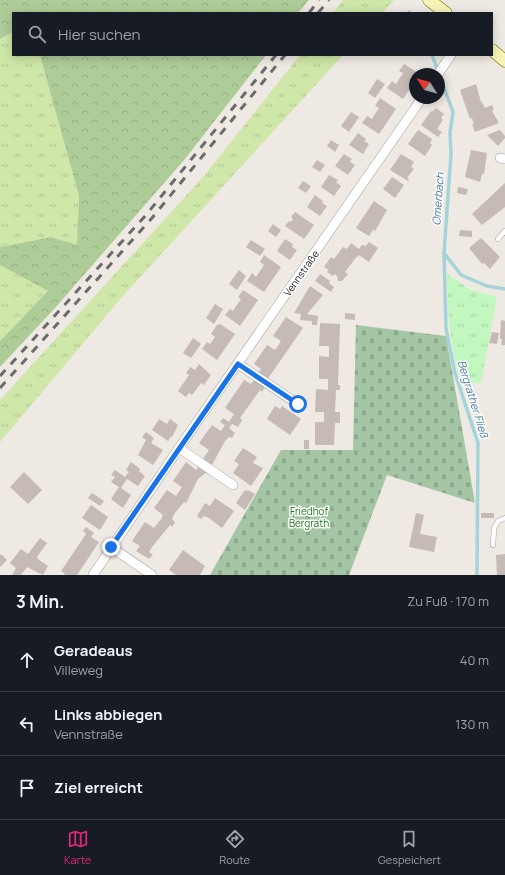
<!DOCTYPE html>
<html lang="de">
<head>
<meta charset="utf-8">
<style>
	body { margin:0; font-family:Manrope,sans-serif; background:#242831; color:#f1f3f6 }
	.compass { position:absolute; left:409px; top:68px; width:36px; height:36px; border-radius:50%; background:#171b24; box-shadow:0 2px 10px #0003; rotate:306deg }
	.stop { position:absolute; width:12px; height:12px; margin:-9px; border:3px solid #1a73e8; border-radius:50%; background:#fff }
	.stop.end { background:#1a73e8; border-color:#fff; box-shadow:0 1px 4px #0008 }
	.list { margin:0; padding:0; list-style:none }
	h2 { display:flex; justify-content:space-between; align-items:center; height:52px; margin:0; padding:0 16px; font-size:17px }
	h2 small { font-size:13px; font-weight:400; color:#9ea1a6 }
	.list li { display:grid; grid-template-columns:26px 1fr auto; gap:12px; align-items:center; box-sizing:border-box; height:64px; padding:0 16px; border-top:1px solid #363941 }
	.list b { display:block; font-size:15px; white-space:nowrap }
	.list p { margin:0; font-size:13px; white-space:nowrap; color:#9ea1a6 }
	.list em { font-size:13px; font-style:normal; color:#9ea1a6 }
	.icon { flex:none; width:22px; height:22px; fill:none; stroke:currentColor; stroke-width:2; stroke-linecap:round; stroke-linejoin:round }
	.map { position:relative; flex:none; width:505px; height:575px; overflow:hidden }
	.search { position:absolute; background:#171b24; box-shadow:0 2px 10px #0003; left:12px; right:12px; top:12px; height:44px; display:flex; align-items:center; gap:10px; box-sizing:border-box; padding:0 14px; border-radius:0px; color:#9ea1a6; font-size:15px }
	.sheet { height:244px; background:#171b24 }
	nav { display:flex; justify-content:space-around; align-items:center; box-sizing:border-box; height:56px; border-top:1px solid #363941; background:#171b24; font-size:11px; color:#9ea1a6 }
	nav a { display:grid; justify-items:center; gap:2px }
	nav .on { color:#db2777 }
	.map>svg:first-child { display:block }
</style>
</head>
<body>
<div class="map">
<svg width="505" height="575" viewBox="0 0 505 575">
	<defs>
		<pattern id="grass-tufts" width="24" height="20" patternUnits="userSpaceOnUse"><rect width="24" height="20" fill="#cfe7a9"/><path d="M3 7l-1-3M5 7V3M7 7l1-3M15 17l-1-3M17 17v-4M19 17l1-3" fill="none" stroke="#b1c691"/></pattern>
		<pattern id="forest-crowns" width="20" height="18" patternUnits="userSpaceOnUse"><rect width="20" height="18" fill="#aecc98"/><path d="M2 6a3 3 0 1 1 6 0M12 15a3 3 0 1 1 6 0" fill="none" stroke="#95af83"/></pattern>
		<pattern id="cemetery-stones" width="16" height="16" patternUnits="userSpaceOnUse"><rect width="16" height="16" fill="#a4c6a5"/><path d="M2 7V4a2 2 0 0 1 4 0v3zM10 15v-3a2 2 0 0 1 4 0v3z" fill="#8daa8e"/></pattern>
		<pattern id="park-tufts" width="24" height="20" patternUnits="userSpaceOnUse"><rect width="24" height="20" fill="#c2f7c0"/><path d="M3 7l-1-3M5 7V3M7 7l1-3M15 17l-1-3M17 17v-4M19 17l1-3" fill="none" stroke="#a6d3a5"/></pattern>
	</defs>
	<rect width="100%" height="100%" fill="#eee9e2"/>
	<g fill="url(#grass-tufts)">
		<polygon points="343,0 394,0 382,13 333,13"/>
		<polygon points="13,32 13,55 40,55 79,196 77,245 51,237 0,247 0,39"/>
		<polygon points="300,55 343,55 122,297 0,442 0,400 204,176"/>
		<polygon points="0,265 48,291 0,341"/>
	</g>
	<g fill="url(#forest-crowns)">
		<polygon points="0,0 309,0 298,13 13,13 13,32 0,39"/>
		<polygon points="40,55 266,55 185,159 55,308 0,367 0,341 48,291 0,265 0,247 51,237 77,245 79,196"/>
	</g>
	<polygon fill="url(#cemetery-stones)" points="356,325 446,336 475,503 387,475 349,575 210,575 281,450 353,450"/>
	<path fill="url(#park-tufts)" d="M447,274l24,16 26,7 -16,86 -20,-2c-12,-34 -13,-71 -14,-107z"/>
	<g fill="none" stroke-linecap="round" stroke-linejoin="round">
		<g stroke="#a4d4da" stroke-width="3.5">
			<polyline points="409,12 410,13"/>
			<polyline points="432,55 438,71"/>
			<polyline points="439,74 453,112 450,132 451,154 444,253 461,275 487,286 505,289"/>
			<polyline points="444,253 446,329 455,373 478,443 477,575"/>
		</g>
	</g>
	<g fill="#c5bab6">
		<polygon points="404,64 420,74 415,74 415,81 403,99 387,88 392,81 396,84 403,73 399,71"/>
		<polygon points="377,79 385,84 375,98 368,93"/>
		<polygon points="476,84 481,102 482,102 485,108 492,105 494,110 492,111 499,123 475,132 472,124 474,124 472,118 470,119 460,90"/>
		<polygon points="380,98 396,109 379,134 362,123 367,116 372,119 375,114 379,108 375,106"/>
		<polygon points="436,108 444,114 441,118 443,120 437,129 442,132 438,137 421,125 431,111 432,112"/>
		<polygon points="351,112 359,117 349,132 341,126"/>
		<polygon points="418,130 432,139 430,143 432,145 425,156 408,144"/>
		<polygon points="500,130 505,136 505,138 498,146 487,135"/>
		<polygon points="358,133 366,139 364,141 369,144 363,154 349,145"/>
		<polygon points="331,140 339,145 335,152 327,146"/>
		<polygon points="471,150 487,153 484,174 482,174 480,182 465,177"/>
		<polygon points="344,154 352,159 350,162 355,165 348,175 335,166"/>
		<polygon points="401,154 414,162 411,167 414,169 407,178 409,179 408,181 390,170"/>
		<polygon points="317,160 325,165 320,172 312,167"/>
		<polygon points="329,175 338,180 336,182 341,186 334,196 321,187"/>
		<polygon points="392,177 404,185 395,198 383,189"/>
		<polygon points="303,181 311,186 306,193 298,188"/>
		<polygon points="505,183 505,207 482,225 472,214"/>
		<polygon points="458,187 468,189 466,195 457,193"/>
		<polygon points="315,195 323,201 322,203 327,206 320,216 307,207"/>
		<polygon points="374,201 387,210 375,231 373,230 369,236 356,228"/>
		<polygon points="295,212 314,225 304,239 285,226 289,221 291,222 292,221 293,219 291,217"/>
		<polygon points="273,224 281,230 276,237 268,231"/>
		<polygon points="460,230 472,231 472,237 459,236"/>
		<polygon points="481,238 500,257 490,269 484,263 482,264 469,248"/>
		<polygon points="285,239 293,244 292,247 297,250 290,260 277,251"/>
		<polygon points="251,240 265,249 260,256 246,247"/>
		<polygon points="369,242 378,248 369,262 359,255 358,257 357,256 345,272 348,274 342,281 338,281 337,276 335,274 333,276 327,272 329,270 324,267 331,257 334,259 343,247 347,249 351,243 359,249 362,245 366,246"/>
		<polygon points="264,255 281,267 264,292 247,281 252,273 256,277 264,265 260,262"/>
		<polygon points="239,270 246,276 237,290 229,284"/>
		<polygon points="320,274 330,281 329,283 334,287 331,292 315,281"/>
		<polygon points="310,286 323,295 307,314 318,316 317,325 312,325 312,321 300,320 301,314 294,313"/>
		<polygon points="243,290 258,300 240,326 225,315 230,309 233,311 241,299 238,297"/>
		<polygon points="215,304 223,309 214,324 206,318"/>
		<polygon points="345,313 355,314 355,320 345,319"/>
		<polygon points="286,317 303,328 267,380 258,374 261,369 254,364 267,345 275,350 278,346 281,341 273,336"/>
		<polygon points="501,320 505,321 505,345 501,345 502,339 500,339"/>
		<polygon points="320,323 340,324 338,385 340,385 340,390 336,390 335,412 340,412 340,423 335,423 334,445 315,445 315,422 324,422 324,412 315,412 316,389 328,390 328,379 319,379 319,356 329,357 329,346 319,346"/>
		<polygon points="220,324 235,334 217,360 202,349 207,342 210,344 215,337 211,334 217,325"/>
		<polygon points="492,332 499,333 497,344 489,343"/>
		<polygon points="193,338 201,344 191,358 183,353"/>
		<polygon points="199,364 211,375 204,385 201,383 192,395 189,393 186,397 178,391 189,375 186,373 190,367 195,370"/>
		<polygon points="244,380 251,384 254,380 265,387 262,392 260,390 240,418 242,420 238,427 232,424 229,428 235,433 232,438 229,437 225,441 212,465 203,459 209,450 199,443 212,425 221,431 225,425 220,422 223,418 229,422 234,414 225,408"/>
		<polygon points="275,406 280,409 282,406 301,419 290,435 267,419"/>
		<polygon points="159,419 167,424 170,419 178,425 172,437 171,436 168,441 152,430"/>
		<polygon points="146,432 154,438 151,443 163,450 153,465 138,455 146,440 142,437"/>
		<rect x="304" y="440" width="5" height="9"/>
		<polygon points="243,448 257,457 253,463 263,468 251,486 233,473 239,464 234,461"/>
		<polygon points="131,462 140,469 139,471 145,476 138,486 127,479 121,488 131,495 123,508 111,499 119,487 111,482 115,477 111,475 115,470 125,477 129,472 126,470"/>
		<polygon points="186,462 196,470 199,465 208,471 198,479 186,503 184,502 174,514 172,519 175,522 172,527 170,525 152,547 149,552 153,555 149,559 136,551 140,546 132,541 145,522 154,528 161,519 163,515 154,508 167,490 176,496 182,487 173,481"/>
		<polygon points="24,472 42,490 28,504 10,487"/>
		<polygon points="245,490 247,491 248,490 255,494 245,510 236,503"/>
		<polygon points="92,493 104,501 100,506 88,498"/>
		<polygon points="215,498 234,511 222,528 209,518 204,516 201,519 197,516 205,503 210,506"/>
		<polygon points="91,505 108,517 100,530 82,518"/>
		<polygon points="416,513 424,515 420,534 437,537 434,552 409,547"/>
		<rect x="481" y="513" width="13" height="5"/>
		<polygon points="86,527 94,533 91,537 99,542 77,575 64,575 65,574 61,571 86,534 83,531"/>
		<polygon points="40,538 47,543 37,557 38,559 48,566 43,575 27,567 21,575 12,575 16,568 10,563 21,549 28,554"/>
		<polygon points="183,550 205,566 200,575 176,575 169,570"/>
		<polygon points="1,554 7,560 0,567 0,556"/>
		<polygon points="505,554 505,575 497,575 496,555"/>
	</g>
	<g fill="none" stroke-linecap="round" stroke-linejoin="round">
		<g stroke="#a1a1a1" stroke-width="5.5">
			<g id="service">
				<polyline points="498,239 505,231"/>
				<polyline points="493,545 494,528 498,521 505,518"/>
			</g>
		</g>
		<g stroke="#a1a1a1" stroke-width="10">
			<g id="minor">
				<polyline points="438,74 451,55"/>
				<polyline points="500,158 505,159"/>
				<polyline points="238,364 298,404"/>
				<polyline points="179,448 233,485"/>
				<polyline points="111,547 152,575"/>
				<polyline points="93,575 179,448 422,98"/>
			</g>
		</g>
		<g stroke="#6f6e08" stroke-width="13">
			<g id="secondary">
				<polyline points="429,0 446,13"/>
				<polyline points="492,50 505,61"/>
			</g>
		</g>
		<use href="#service" stroke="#fff" stroke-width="4.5"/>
		<use href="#minor" stroke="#fff" stroke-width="9"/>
		<use href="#secondary" stroke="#f7f3b7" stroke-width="12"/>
		<g stroke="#6b6b6b" stroke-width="3" stroke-dasharray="8 8" stroke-linecap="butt">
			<polyline points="309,13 319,0"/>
			<polyline points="318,13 329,0"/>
			<polyline points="0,376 146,215 276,55"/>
			<polyline points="0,388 152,218 285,55"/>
		</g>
	</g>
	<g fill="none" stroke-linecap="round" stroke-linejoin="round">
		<polyline stroke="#1a73e8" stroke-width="5" points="111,547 238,364 298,404"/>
	</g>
	<g text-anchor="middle" stroke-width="3" stroke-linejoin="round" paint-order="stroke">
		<g font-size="10" fill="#1d1d1d" stroke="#fff">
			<text transform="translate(301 273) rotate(-55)" y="4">Vennstraße</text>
		</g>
		<g font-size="10" fill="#12770e" stroke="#fff">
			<text x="309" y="515">Friedhof<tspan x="309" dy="12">Bergrath</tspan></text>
		</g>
		<g font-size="11" font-style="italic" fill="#467a9a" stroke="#fff">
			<text transform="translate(438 199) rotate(-86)" y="4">Omerbach</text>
			<text transform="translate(473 399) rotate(73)" y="4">Bergrather Fließ</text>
		</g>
	</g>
</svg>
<svg class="compass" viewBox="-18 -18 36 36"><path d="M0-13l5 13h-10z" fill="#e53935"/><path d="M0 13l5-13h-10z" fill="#9ea1a6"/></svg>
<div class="stop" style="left:298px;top:404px"></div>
<div class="stop end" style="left:111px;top:547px"></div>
<div class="search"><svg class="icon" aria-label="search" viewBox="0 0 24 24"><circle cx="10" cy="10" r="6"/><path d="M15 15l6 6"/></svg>Hier suchen</div>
</div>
<section class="sheet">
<h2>3 Min.<small>Zu Fuß · 170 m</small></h2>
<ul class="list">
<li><svg class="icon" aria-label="ahead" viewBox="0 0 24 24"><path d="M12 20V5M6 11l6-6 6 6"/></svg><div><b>Geradeaus</b><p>Villeweg</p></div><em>40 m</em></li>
<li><svg class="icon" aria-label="left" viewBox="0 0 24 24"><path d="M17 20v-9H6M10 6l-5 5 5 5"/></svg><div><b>Links abbiegen</b><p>Vennstraße</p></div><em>130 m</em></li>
<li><svg class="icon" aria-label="arrive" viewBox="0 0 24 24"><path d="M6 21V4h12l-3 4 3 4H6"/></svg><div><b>Ziel erreicht</b></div></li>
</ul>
</section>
<nav>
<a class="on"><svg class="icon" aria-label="map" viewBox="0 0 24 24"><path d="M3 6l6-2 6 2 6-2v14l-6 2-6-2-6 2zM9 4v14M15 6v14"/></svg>Karte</a>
<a><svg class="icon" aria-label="directions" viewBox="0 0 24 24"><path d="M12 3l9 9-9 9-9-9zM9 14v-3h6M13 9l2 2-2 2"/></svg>Route</a>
<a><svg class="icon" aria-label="saved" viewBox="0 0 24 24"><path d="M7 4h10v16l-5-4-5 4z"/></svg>Gespeichert</a>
</nav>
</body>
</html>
